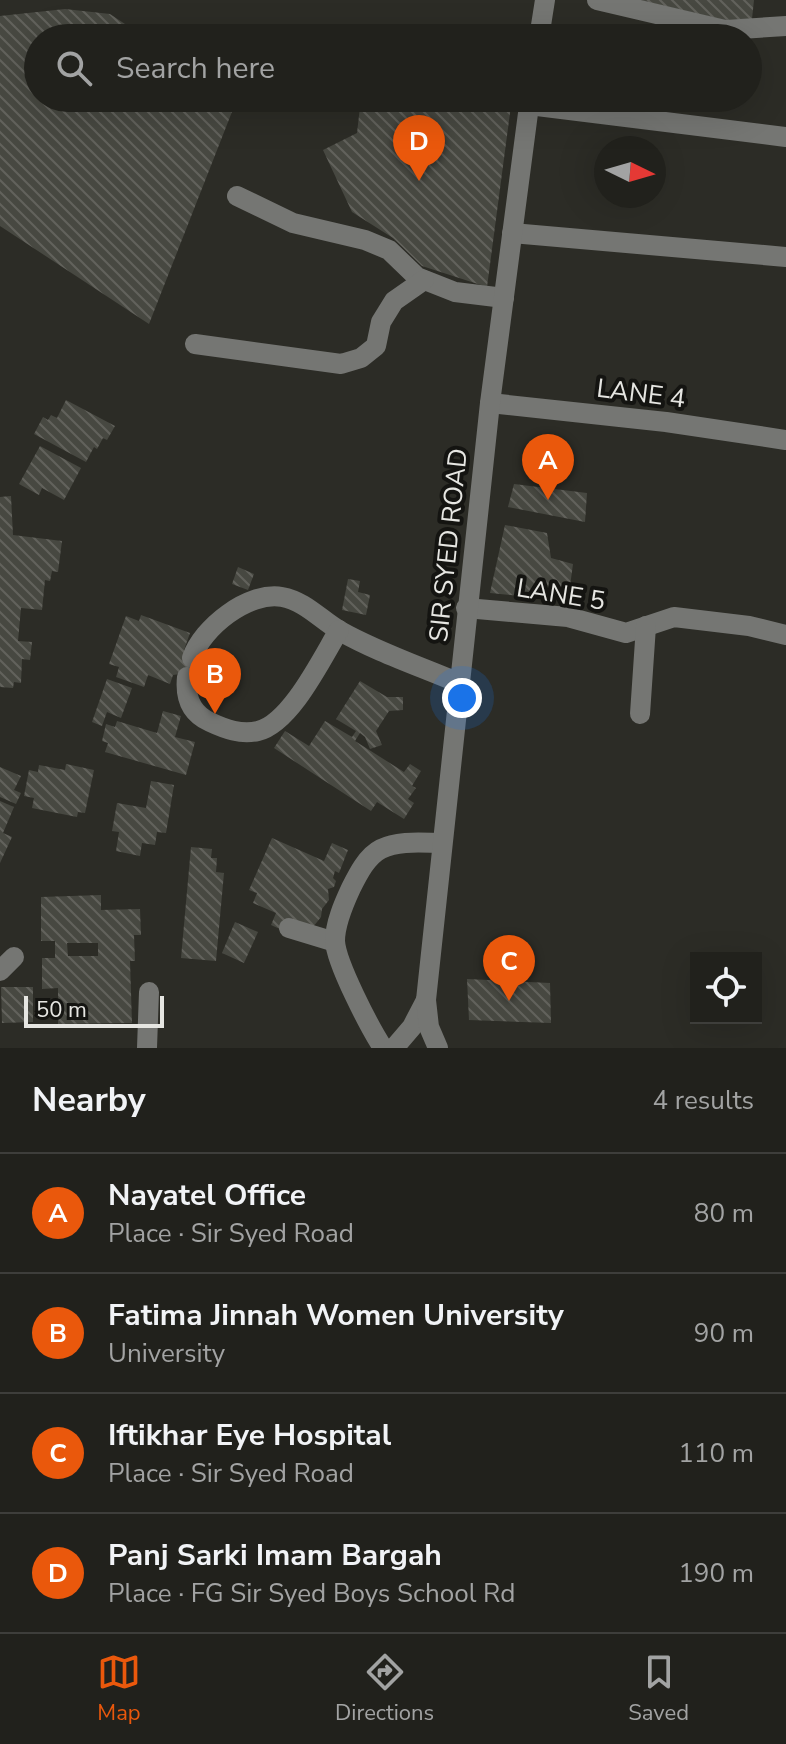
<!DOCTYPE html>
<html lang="en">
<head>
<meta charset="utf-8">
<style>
	body { margin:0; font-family:"Nunito Sans",sans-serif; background:#292925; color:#f1f3f6 }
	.controls { position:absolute; right:24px; bottom:24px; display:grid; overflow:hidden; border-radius:0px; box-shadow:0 8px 32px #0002 }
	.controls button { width:72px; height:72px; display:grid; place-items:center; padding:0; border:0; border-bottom:2px solid #3e3e3b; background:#21211c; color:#f1f3f6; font:40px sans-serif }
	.compass { position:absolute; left:594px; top:136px; width:72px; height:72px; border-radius:50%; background:#21211c; box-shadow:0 8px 32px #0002; rotate:95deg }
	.scale { position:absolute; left:24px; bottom:20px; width:140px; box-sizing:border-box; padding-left:8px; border:4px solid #e6e6e2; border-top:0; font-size:22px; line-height:28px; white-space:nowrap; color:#e6e6e2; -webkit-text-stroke:6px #141411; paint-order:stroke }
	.you { position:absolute; left:462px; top:698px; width:28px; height:28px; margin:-20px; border:6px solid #fff; border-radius:50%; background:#1a73e8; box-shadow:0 0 0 12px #1a73e833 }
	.badge { display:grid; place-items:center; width:52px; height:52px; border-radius:50%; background:#ea580c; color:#fff; font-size:26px; font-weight:700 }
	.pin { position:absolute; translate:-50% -66px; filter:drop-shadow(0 2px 4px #0008) }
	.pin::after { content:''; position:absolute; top:42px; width:28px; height:24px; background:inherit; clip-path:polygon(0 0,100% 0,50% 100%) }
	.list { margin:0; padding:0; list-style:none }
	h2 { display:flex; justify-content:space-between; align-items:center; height:104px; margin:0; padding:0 32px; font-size:34px }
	h2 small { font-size:26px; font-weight:400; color:#a2a3a3 }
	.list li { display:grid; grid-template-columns:52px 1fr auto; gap:24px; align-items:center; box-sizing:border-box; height:120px; padding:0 32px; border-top:2px solid #3e3e3b }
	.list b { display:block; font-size:30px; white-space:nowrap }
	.list p { margin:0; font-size:26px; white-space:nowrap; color:#a2a3a3 }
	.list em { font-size:26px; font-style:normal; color:#a2a3a3 }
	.icon { flex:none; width:44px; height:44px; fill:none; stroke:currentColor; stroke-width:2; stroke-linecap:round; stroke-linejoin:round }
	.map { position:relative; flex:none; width:786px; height:1048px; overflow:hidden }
	.search { position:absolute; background:#21211c; box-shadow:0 8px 32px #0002; left:24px; right:24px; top:24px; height:88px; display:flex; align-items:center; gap:20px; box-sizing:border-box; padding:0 28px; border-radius:44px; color:#a2a3a3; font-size:30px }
	.sheet { height:584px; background:#21211c }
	nav { display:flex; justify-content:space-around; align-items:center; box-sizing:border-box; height:112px; border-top:2px solid #3e3e3b; background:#21211c; font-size:22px; color:#a2a3a3 }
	nav a { display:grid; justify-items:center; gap:4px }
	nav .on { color:#ea580c }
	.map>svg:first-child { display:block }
</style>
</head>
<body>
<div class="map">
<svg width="786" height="1048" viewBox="0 0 786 1048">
	<defs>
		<pattern id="building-back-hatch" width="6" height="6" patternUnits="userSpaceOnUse" patternTransform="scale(2)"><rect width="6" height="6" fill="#474841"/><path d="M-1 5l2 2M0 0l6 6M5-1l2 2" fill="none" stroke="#62625c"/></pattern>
	</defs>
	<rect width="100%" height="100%" fill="#2c2c26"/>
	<g fill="url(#building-back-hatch)" fill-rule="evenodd">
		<polygon points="639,0 754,0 752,19 724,20"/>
		<polygon points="65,9 110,14 146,38 38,38 38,98 237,99 149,324 0,226 0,16"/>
		<polygon points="361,98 512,98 487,287 422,266 393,238 352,212 323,150 357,133"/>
		<polygon points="66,400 115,426 107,440 103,438 97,449 94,447 86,462 34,434 43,417 48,420 51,415 57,418"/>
		<polygon points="40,446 81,468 64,500 42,488 39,495 19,484"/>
		<polygon points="514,484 587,493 585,522 508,507"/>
		<polygon points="11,496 13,535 62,541 58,572 52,571 50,581 45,580 42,610 21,608 18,641 32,642 30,660 22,659 21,683 14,682 13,688 0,687 0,497"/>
		<polygon points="505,525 547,533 551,558 573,564 568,601 490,593"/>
		<polygon points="238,567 254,574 248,590 232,584"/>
		<polygon points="348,579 360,581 358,592 370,595 366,615 342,610"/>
		<polygon points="141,615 190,633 184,650 185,656 203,662 196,680 180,674 173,675 170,684 148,675 144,687 116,677 119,667 109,664 126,616 139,621"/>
		<polygon points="107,679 132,688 121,718 107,712 102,726 92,722"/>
		<polygon points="360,681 387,697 403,697 403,710 389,711 376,731 382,745 370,749 365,737 360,733 355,741 404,772 410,764 421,771 412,786 416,788 408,799 414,803 404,819 377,802 371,811 274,748 285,731 309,746 325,721 352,737 356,731 336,719"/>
		<polygon points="163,711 181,716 175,737 195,742 186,775 105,752 108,743 102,741 106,724 115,727 117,721 157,733"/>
		<polygon points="66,764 94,770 85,813 78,812 77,817 32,808 34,798 24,796 29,770 38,772 39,765 65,770"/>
		<polygon points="0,767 21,776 14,790 21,793 16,804 0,797"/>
		<polygon points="151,781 174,785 166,833 157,832 155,845 142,843 140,856 116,851 119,832 112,831 117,803 146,808"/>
		<polygon points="0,801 14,807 3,833 12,837 0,863"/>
		<polygon points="272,838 324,861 332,843 348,850 339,873 335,871 333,878 336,881 334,887 328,889 329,900 322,909 321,917 313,927 282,930 271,925 276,913 253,903 257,893 249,890"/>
		<polygon points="191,847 212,849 211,858 217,858 216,872 224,873 216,961 181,958"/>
		<path d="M101,895v15l39,-1 1,26h-7l1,26h-5l2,62 -74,1v-36l-16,1v-31h13v-17h-14v-44zM67,943h31v13h-30z"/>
		<polygon points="235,922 258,932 244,963 222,953"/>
		<polygon points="467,979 550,983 551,1023 469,1020"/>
		<polygon points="1,987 33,987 33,1022 2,1023"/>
	</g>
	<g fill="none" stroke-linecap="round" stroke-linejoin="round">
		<g stroke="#757673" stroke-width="20">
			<polyline points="597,0 725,30 786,26"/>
			<polyline points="539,38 545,0"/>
			<polyline points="529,105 786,137"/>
			<polyline points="237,196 293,223 365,240 389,250 417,277 455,292 504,298"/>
			<polyline points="512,233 786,257"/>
			<polyline points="195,344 341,364 361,358 376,346 381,322 394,301 424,280"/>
			<polyline points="490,403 666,422 786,440"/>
			<polyline points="466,608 568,617 626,633 674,617 749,626 786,635"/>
			<path d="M192,658c10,-30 56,-67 90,-61 23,4 39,23 58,34 37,21 79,35 119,52"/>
			<path d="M187,677c-2,19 3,36 23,45 15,7 31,13 48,9 33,-8 64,-73 81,-101"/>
			<polyline points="640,714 646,626"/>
			<polyline points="289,928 335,942"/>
			<polyline points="0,971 14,957"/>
			<polyline points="147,1048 149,992"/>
			<path d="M383,1048c-13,-20 -47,-85 -48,-107 0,-18 9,-38 16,-53 7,-14 16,-32 30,-39 18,-9 43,-6 61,-6"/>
			<polyline points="394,1048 412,1027 426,1000"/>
			<polyline points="438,1048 429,1027 426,1000 490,403 530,98"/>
		</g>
	</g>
	<g text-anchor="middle" stroke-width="8" stroke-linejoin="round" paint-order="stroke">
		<g font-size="26" fill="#e6e6e2" stroke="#141411">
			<text transform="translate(641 393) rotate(7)" y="9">LANE 4</text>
			<text transform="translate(448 545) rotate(-84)" y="9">SIR SYED ROAD</text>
			<text transform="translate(561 594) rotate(9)" y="9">LANE 5</text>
		</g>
	</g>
</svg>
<div class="controls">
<button><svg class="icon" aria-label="locate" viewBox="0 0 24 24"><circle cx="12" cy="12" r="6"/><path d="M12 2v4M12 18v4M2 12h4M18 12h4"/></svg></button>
</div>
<svg class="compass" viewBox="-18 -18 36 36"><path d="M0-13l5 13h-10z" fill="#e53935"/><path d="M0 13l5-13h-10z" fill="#a2a3a3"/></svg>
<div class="scale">50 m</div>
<div class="you"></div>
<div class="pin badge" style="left:548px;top:500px">A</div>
<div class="pin badge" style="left:215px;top:714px">B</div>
<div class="pin badge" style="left:509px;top:1001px">C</div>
<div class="pin badge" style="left:419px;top:181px">D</div>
<div class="search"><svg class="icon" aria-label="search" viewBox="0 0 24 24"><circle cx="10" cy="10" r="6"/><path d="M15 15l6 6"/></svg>Search here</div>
</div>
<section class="sheet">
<h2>Nearby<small>4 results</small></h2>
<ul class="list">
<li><span class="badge">A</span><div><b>Nayatel Office</b><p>Place · Sir Syed Road</p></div><em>80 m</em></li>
<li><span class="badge">B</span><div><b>Fatima Jinnah Women University</b><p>University</p></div><em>90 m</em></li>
<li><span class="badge">C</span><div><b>Iftikhar Eye Hospital</b><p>Place · Sir Syed Road</p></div><em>110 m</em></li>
<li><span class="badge">D</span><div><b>Panj Sarki Imam Bargah</b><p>Place · FG Sir Syed Boys School Rd</p></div><em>190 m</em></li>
</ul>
</section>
<nav>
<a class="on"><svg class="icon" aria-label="map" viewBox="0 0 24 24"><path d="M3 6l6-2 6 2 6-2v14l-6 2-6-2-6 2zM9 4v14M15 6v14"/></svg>Map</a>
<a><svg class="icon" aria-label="directions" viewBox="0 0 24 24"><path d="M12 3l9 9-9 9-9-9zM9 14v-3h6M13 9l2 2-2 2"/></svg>Directions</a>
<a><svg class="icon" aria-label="saved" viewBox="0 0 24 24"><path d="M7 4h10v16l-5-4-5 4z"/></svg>Saved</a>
</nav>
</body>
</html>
